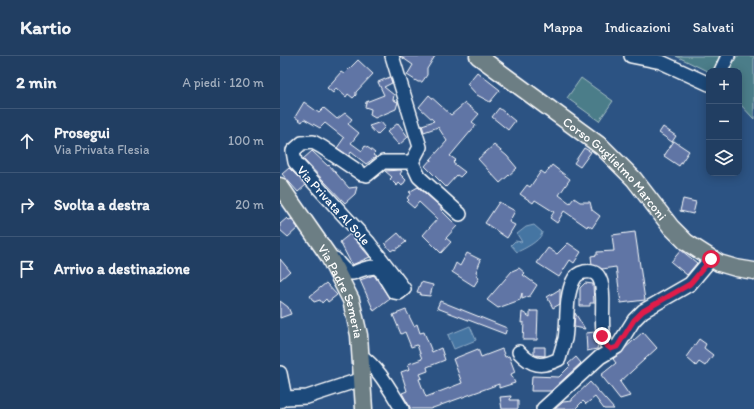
<!DOCTYPE html>
<html lang="it">
<head>
<meta charset="utf-8">
<style>
	body { margin:0; font-family:Itim,sans-serif; background:#294568; color:#f1f3f6 }
	.controls { position:absolute; right:12px; top:12px; display:grid; overflow:hidden; border-radius:8px; box-shadow:0 2px 10px #0003 }
	.controls button { width:36px; height:36px; display:grid; place-items:center; padding:0; border:0; border-bottom:1px solid #3e5777; background:#213e62; color:#f1f3f6; font:20px sans-serif }
	.stop { position:absolute; width:12px; height:12px; margin:-9px; border:3px solid #e11d48; border-radius:50%; background:#fff }
	.stop.end { background:#e11d48; border-color:#fff; box-shadow:0 1px 4px #0008 }
	.list { margin:0; padding:0; list-style:none }
	h2 { display:flex; justify-content:space-between; align-items:center; height:52px; margin:0; padding:0 16px; font-size:17px }
	h2 small { font-size:13px; font-weight:400; color:#a2aebe }
	.list li { display:grid; grid-template-columns:26px 1fr auto; gap:12px; align-items:center; box-sizing:border-box; height:64px; padding:0 16px; border-top:1px solid #3e5777 }
	.list b { display:block; font-size:15px; white-space:nowrap }
	.list p { margin:0; font-size:13px; white-space:nowrap; color:#a2aebe }
	.list em { font-size:13px; font-style:normal; color:#a2aebe }
	.icon { flex:none; width:22px; height:22px; fill:none; stroke:currentColor; stroke-width:2; stroke-linecap:round; stroke-linejoin:round }
	.map { position:relative; flex:none; width:474px; height:353px; overflow:hidden }
	header { display:flex; align-items:center; gap:24px; box-sizing:border-box; height:56px; padding:0 20px; background:#213e62; border-bottom:1px solid #3e5777 }
	header strong { font-size:19px }
	nav { display:flex; gap:22px; margin-inline-start:auto; font-size:14px }
	main { display:flex }
	aside { flex:1; background:#213e62 }
	.map>svg:first-child { display:block }
</style>
</head>
<body>
<header>
<strong>Kartio</strong>
<nav><a>Mappa</a><a>Indicazioni</a><a>Salvati</a></nav>
</header>
<main>
<aside>
<h2>2 min<small>A piedi · 120 m</small></h2>
<ul class="list">
<li><svg class="icon" aria-label="ahead" viewBox="0 0 24 24"><path d="M12 20V5M6 11l6-6 6 6"/></svg><div><b>Prosegui</b><p>Via Privata Flesia</p></div><em>100 m</em></li>
<li><svg class="icon" aria-label="right" viewBox="0 0 24 24"><path d="M7 20v-9h11M14 6l5 5-5 5"/></svg><div><b>Svolta a destra</b></div><em>20 m</em></li>
<li><svg class="icon" aria-label="arrive" viewBox="0 0 24 24"><path d="M6 21V4h12l-3 4 3 4H6"/></svg><div><b>Arrivo a destinazione</b></div></li>
</ul>
</aside>
<div class="map">
<svg width="474" height="353" viewBox="0 0 474 353">
	<rect width="100%" height="100%" fill="#2c5383"/>
	<filter id="ink" filterUnits="userSpaceOnUse"><feTurbulence type="fractalNoise" baseFrequency=".025" numOctaves="2"/><feDisplacementMap in="SourceGraphic" scale="8" xChannelSelector="R" yChannelSelector="G"/><feConvolveMatrix kernelMatrix="1 2 1 2 8 2 1 2 1" color-interpolation-filters="sRGB"/></filter>
	<g filter="url(#ink)">
		<g fill="#4b7d89" stroke="#a5bec4">
			<polygon points="396,0 440,0 433,15 429,16"/>
			<polygon points="457,0 474,0 474,63 459,47 459,15 449,15"/>
			<polygon points="301,22 333,45 319,65 287,42"/>
		</g>
		<g fill="#4575a2" stroke="#8facc7">
			<path d="M254,169l8,7c0,8 -18,17 -25,20l-6,-7 4,-4 7,1 -5,-8 9,-7z"/>
			<polygon points="190,270 196,284 174,293 168,279"/>
		</g>
		<g fill="#6175a5" stroke="#fff">
			<polygon points="120,0 155,0 147,13 147,19 142,26 138,26 127,19 133,9"/>
			<polygon points="78,4 93,18 76,36 76,39 73,42 68,38 66,41 56,32 53,37 47,32 61,16 64,18"/>
			<polygon points="197,16 220,34 210,46 197,39 187,28"/>
			<polygon points="110,21 112,27 104,31 114,39 113,44 118,46 116,53 95,62 90,59 91,53 85,51 86,46 104,39 98,26"/>
			<polygon points="149,39 171,59 185,47 199,58 192,66 196,69 170,100 176,104 173,107 185,116 180,121 177,119 166,131 145,110 151,103 152,105 151,103 167,85 158,71 144,76 142,69 154,65 139,51"/>
			<polygon points="24,46 39,57 44,52 57,63 65,57 72,63 68,68 79,77 71,87 82,95 85,90 90,93 95,97 93,99 96,101 86,108 71,96 69,100 57,92 64,82 45,67 40,72 24,63 22,66 15,61"/>
			<polygon points="219,52 235,65 228,74 212,61"/>
			<polygon points="101,66 105,71 97,79 89,70"/>
			<polygon points="118,67 128,81 119,89 107,76"/>
			<polygon points="383,71 396,80 392,86 379,77"/>
			<polygon points="394,85 409,95 399,110 384,100"/>
			<polygon points="214,89 227,100 237,112 220,127 198,103"/>
			<polygon points="304,92 311,96 300,111 294,107"/>
			<polygon points="32,95 48,110 49,109 69,132 77,131 75,138 65,147 23,103"/>
			<polygon points="272,109 290,123 279,139 290,147 294,142 300,146 310,146 312,154 320,160 312,172 308,169 307,171 284,155 277,167 270,162 274,156 255,144 253,147 240,138 247,129 250,131 261,115 265,118"/>
			<polygon points="9,112 26,129 18,136 2,118"/>
			<polygon points="120,114 122,115 120,118 126,124 122,130 119,127 117,130 110,123 112,121 105,115"/>
			<polygon points="138,131 161,151 161,154 177,170 166,182 171,186 161,197 143,179 157,163 139,146 134,152 127,146 129,144 127,142 131,137 129,136"/>
			<polygon points="403,143 416,146 413,158 400,155"/>
			<polygon points="219,146 235,155 229,166 235,169 227,182 205,167"/>
			<polygon points="7,162 9,164 11,163 18,172 8,181 0,174 0,168"/>
			<polygon points="355,176 365,244 341,247 336,211 322,213 312,209 311,200 317,199 317,196 334,195 332,179"/>
			<polygon points="118,177 126,186 115,194 114,193 111,195 105,188"/>
			<polygon points="70,178 90,201 72,209 60,186"/>
			<polygon points="288,187 301,196 294,207 290,204 279,221 257,207 268,192 277,198"/>
			<polygon points="401,194 417,207 407,219 391,206"/>
			<polygon points="187,197 201,204 196,216 198,217 196,220 199,222 194,230 172,216 176,207 180,210"/>
			<polygon points="0,203 10,215 0,224"/>
			<polygon points="239,212 245,217 243,219 257,229 250,240 242,243 242,237 240,244 218,252 207,244 232,215"/>
			<polygon points="94,219 110,243 94,255 80,224"/>
			<polygon points="141,226 153,229 150,240 140,239 141,237 137,236"/>
			<polygon points="46,227 57,239 48,246 46,243 42,247 40,244 34,246 30,240"/>
			<polygon points="305,227 313,228 314,247 310,247 310,250 300,250 300,232"/>
			<polygon points="280,233 280,248 273,252 267,241"/>
			<polygon points="0,245 8,251 11,258 0,262"/>
			<polygon points="160,245 227,272 225,278 157,252"/>
			<polygon points="126,254 134,270 137,268 140,277 144,276 152,296 161,292 165,304 147,311 148,315 140,318 142,322 139,323 146,341 182,327 173,303 198,293 201,301 222,293 225,301 229,300 235,316 231,318 235,327 219,332 219,328 150,353 131,353 122,337 127,335 121,316 130,313 128,308 142,303 137,289 131,291 125,276 121,278 113,259"/>
			<polygon points="250,255 258,255 257,284 243,284 244,266 241,267 242,256 250,261"/>
			<polygon points="295,257 305,273 294,271"/>
			<polygon points="315,276 318,289 317,293 307,295 306,277"/>
			<polygon points="363,276 377,292 340,326 350,340 340,343 321,319 336,307 333,303"/>
			<polygon points="419,283 426,288 424,292 433,299 425,310 419,306 416,310 406,301"/>
			<polygon points="254,291 265,291 265,300 254,299"/>
			<polygon points="296,301 301,307 271,335 251,335 252,320 279,321 290,310 288,308"/>
			<polygon points="310,326 334,353 324,353 315,341 306,348 303,345 295,353 275,353 283,346 292,345 292,343"/>
			<polygon points="231,340 230,344 238,344 238,353 222,353 220,341"/>
		</g>
		<g fill="none" stroke-linecap="round" stroke-linejoin="round">
			<g stroke="#fff" stroke-width="16">
				<g id="minor">
					<polyline points="112,0 140,91 132,106 139,121 180,158"/>
					<polyline points="351,0 381,6 429,28"/>
					<polyline points="441,15 448,0"/>
					<path d="M55,203c20,26 16,8 41,8l5,4 13,21 5,1 5,-4 -35,-46 -74,-81 -2,-11 9,-8 11,-1 9,5 40,27 5,1 16,-13h29"/>
					<path d="M239,296c13,14 22,16 40,7 2,-7 4,-14 6,-20 3,-19 0,-41 8,-58 2,-5 6,-8 11,-9 35,-6 6,63 27,77"/>
					<path d="M80,299c19,13 30,35 42,54"/>
					<polyline points="0,317 5,342"/>
					<polyline points="0,345 5,342 27,341 82,323"/>
					<polyline points="263,353 320,301 337,291 354,264 363,255 410,228 431,203"/>
				</g>
			</g>
			<g stroke="#fff" stroke-width="19">
				<g id="major">
					<path id="s1" d="M198,0l124,91 32,32 37,48 15,15 33,21 17,5 18,3"/>
					<path id="s2" d="M0,130l48,69 23,45 8,35 5,74"/>
				</g>
			</g>
			<use href="#minor" stroke="#1f4a7a" stroke-width="13"/>
			<use href="#major" stroke="#6c7e84" stroke-width="16"/>
		</g>
	</g>
	<g fill="none" stroke-linecap="round" stroke-linejoin="round" filter="url(#ink)">
		<polyline stroke="#e11d48" stroke-width="5" points="322,280 327,290 331,293 337,291 354,264 363,255 410,228 431,203"/>
	</g>
	<g text-anchor="middle" stroke-width="3" stroke-linejoin="round" paint-order="stroke">
		<g font-size="13" fill="#fff" stroke="#1f4a7a">
			<text dy="5" stroke="none"><textPath href="#s1" startOffset="178">Corso Guglielmo Marconi</textPath></text>
			<text transform="translate(54 149) rotate(48)" y="5">Via Privata Al Sole</text>
			<text dy="5" stroke="none"><textPath href="#s2" startOffset="123">Via Padre Semeria</textPath></text>
		</g>
	</g>
</svg>
<div class="controls">
<button>+</button>
<button>−</button>
<button><svg class="icon" aria-label="layers" viewBox="0 0 24 24"><path d="M12 4l9 5-9 5-9-5zM3 14l9 5 9-5"/></svg></button>
</div>
<div class="stop" style="left:431px;top:203px"></div>
<div class="stop end" style="left:322px;top:280px"></div>
</div>
</main>
</body>
</html>
